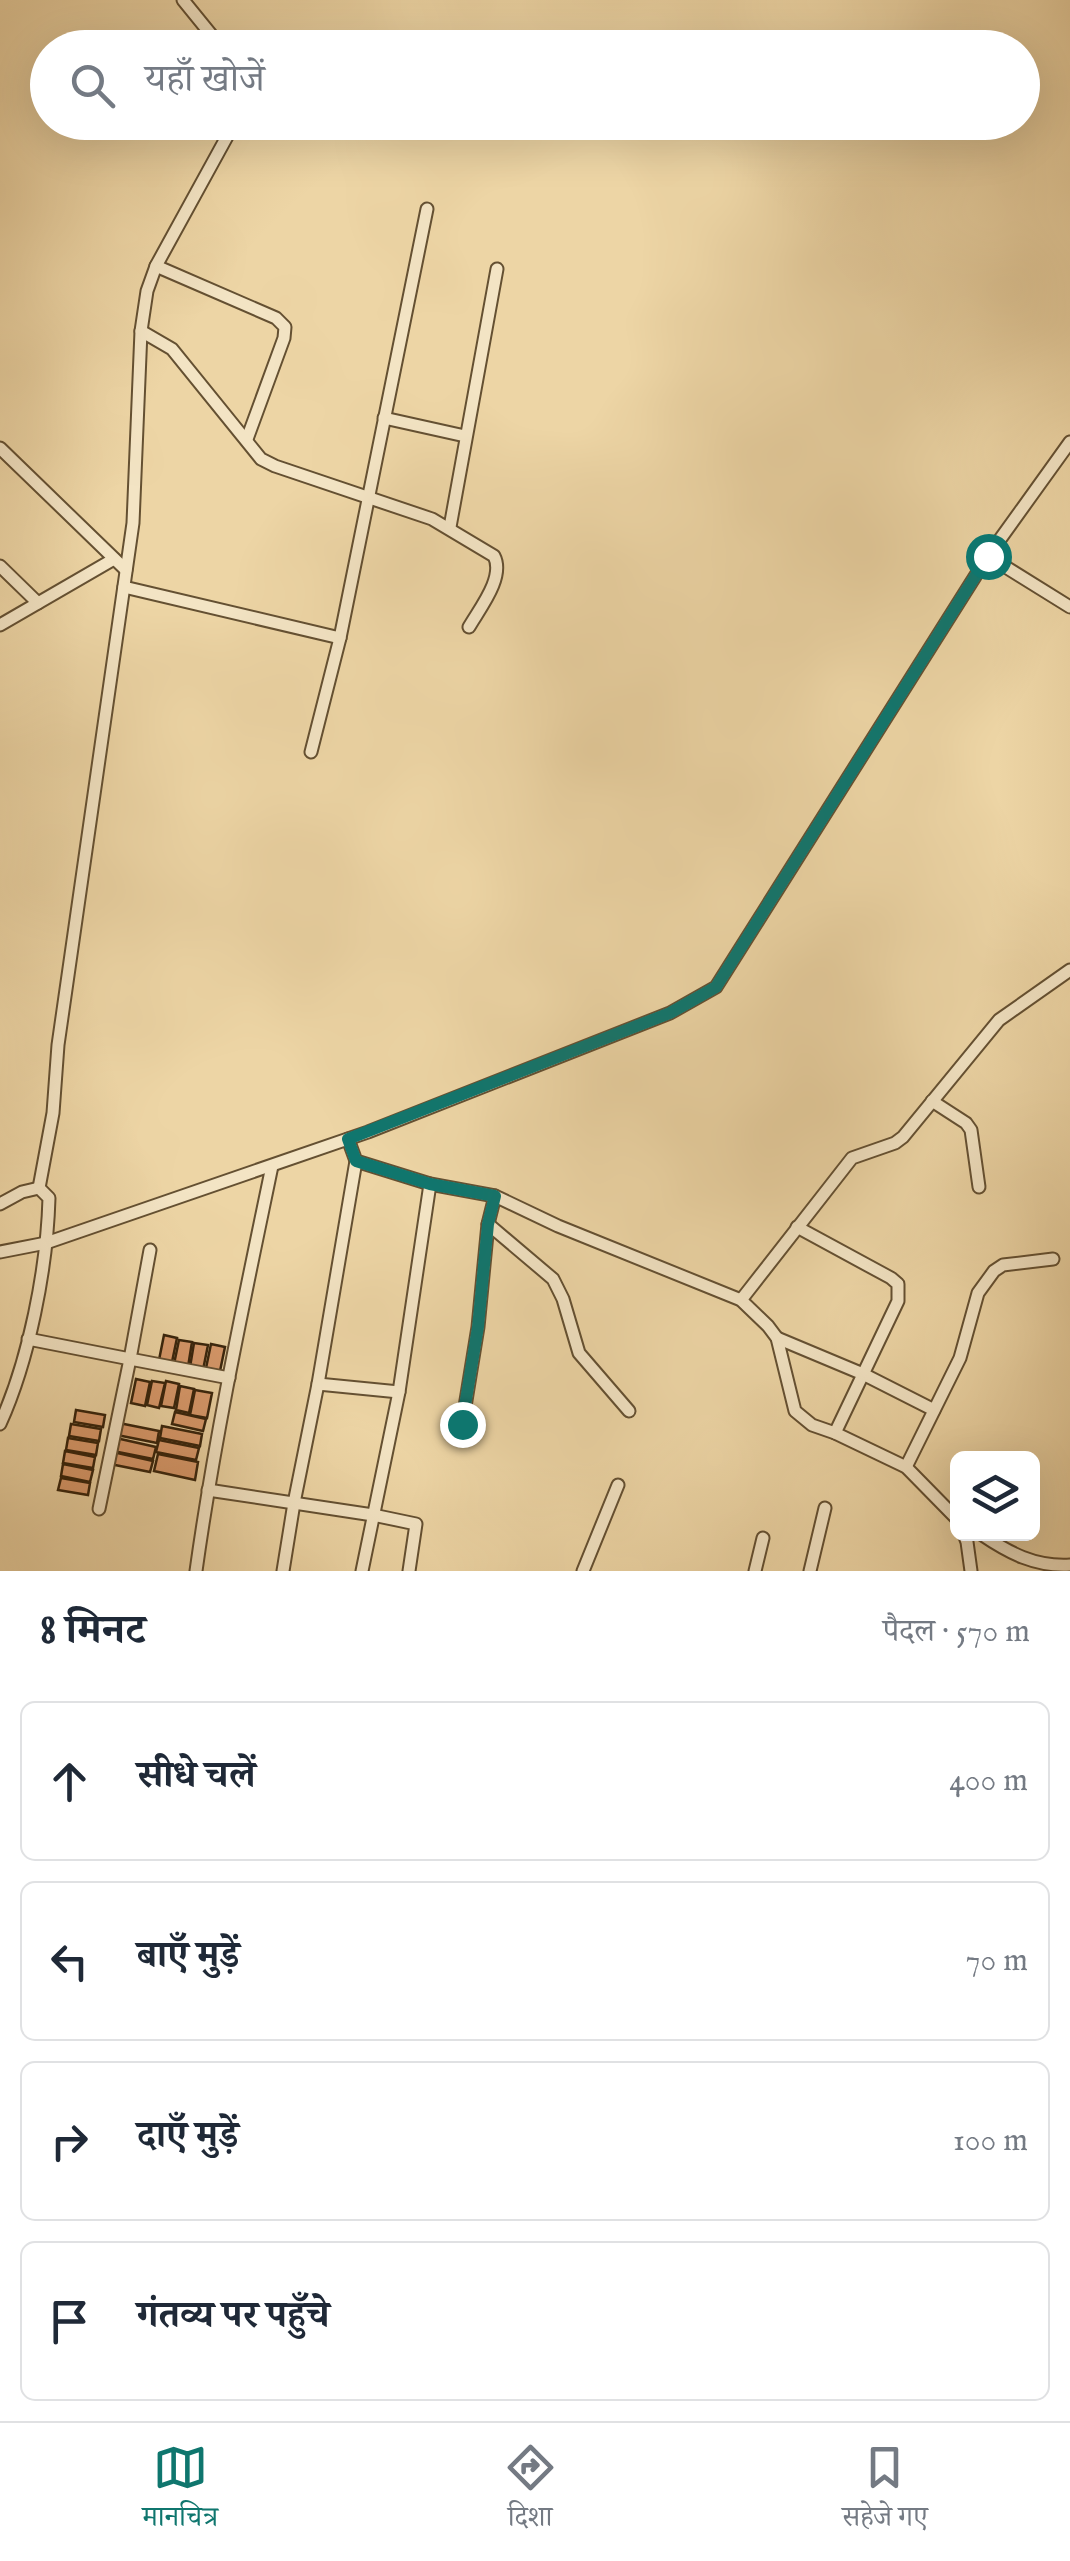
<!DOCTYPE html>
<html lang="hi">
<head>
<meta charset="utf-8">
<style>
	body { margin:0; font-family:"IM FELL English","Noto Serif Devanagari",serif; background:#f6f6f7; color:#1f2937 }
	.controls { position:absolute; right:30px; bottom:30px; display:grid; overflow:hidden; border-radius:15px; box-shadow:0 10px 40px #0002 }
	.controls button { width:90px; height:90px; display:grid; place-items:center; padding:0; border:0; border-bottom:2px solid #e0e1e3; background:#fff; color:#1f2937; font:50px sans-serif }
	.stop { position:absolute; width:30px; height:30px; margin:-22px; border:8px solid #0f766e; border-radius:50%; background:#fff }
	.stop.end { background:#0f766e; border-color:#fff; box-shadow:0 2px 10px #0008 }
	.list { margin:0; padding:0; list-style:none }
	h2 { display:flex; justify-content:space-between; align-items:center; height:130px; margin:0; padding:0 40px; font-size:42px }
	h2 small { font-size:32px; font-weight:400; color:#747a83 }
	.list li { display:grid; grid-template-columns:65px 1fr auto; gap:30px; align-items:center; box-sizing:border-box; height:160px; margin:0 20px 20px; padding:0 20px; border:2px solid #e0e1e3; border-radius:15px }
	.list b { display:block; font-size:38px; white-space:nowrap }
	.list em { font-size:32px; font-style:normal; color:#747a83 }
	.icon { flex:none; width:55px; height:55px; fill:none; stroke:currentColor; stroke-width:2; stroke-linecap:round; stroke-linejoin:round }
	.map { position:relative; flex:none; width:1070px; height:1571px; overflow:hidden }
	.search { position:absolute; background:#fff; box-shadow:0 10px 40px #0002; left:30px; right:30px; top:30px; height:110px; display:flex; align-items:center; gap:25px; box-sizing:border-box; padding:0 35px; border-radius:55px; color:#747a83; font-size:38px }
	.sheet { height:850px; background:#fff }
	nav { display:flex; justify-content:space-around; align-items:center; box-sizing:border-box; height:140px; border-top:2px solid #e0e1e3; background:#fff; font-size:28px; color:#747a83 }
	nav a { display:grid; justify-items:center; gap:5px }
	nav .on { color:#0f766e }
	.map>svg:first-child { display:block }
</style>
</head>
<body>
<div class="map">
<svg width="1070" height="1571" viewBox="0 0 1070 1571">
	<rect width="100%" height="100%" fill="#edd5a5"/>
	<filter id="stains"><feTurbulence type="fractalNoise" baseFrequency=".002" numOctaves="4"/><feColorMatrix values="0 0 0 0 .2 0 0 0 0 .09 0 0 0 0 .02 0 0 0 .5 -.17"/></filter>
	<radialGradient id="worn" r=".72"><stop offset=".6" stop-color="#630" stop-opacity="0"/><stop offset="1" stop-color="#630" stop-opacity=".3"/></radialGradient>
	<g fill="#d99a6c" stroke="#37240c" stroke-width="2.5">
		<polygon points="164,1335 177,1338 172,1362 159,1360"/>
		<polygon points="179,1340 192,1342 188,1367 174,1364"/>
		<polygon points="194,1343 208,1345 203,1370 190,1367"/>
		<polygon points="211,1344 225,1347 220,1371 206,1368"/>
		<polygon points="136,1379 150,1382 145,1406 131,1403"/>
		<polygon points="152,1381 165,1383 159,1408 147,1405"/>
		<polygon points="166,1381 179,1384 174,1408 161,1406"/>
		<polygon points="180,1386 194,1389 189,1413 176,1410"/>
		<polygon points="195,1390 212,1393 207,1418 190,1415"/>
		<polygon points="76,1410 105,1415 103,1427 74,1422"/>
		<polygon points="175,1412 206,1419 203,1431 172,1424"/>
		<polygon points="119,1423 159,1431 157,1443 117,1435"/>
		<polygon points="71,1424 101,1429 99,1441 69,1436"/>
		<polygon points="162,1426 202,1434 200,1446 160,1438"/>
		<polygon points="68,1438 98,1443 96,1455 66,1450"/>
		<polygon points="116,1438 156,1447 153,1459 113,1451"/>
		<polygon points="159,1440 199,1448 196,1460 156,1452"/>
		<polygon points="65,1451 95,1457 93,1468 63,1463"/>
		<polygon points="113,1452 153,1461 150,1472 110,1464"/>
		<polygon points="158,1454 198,1462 195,1480 154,1471"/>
		<polygon points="63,1464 93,1470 90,1482 61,1476"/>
		<polygon points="61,1478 90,1483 88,1495 58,1490"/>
	</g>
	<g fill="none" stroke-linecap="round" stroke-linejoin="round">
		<g stroke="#645032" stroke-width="15">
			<g id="street">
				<polyline points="183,0 222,48"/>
				<polyline points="156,266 276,318 285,327 284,338 247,439"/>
				<path d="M141,331l31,18 89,110 14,7 157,53 62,37c11,21 -14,52 -25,71"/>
				<polyline points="384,418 465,436"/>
				<polyline points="0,448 126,570"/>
				<polyline points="450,527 497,269"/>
				<polyline points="988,556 1070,607"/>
				<polyline points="0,566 38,603"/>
				<polyline points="124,587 340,638"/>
				<polyline points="0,625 114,559"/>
				<polyline points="311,752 340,638 427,209"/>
				<polyline points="932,1101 966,1123 971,1130 979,1187"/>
				<polyline points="348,1139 356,1161 430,1184 495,1196 558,1226 741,1300 768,1326 777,1338 795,1411 812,1425 835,1433 906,1467 958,1520"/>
				<polyline points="39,1188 53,1113 58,1045 133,523 141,331 147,291 156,266 235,122"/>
				<path d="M0,1204l22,-12 17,-4 10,10c-2,71 -20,162 -49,226"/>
				<polyline points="488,1224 553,1279 563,1299 579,1353 629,1411"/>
				<polyline points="797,1227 891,1278 898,1284 898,1301 835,1433"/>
				<polyline points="150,1250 130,1359 229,1378"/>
				<polyline points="0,1252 46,1243 368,1132 670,1013 716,987 988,556 1070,442"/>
				<polyline points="741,1300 852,1158 895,1143 903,1137 999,1020 1070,970"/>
				<polyline points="777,1338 863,1374 934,1410"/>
				<polyline points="28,1339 130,1359 99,1509"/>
				<polyline points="318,1384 399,1392"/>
				<polyline points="462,1425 478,1327 488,1224 495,1196"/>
				<polyline points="906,1467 960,1358 978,1293 994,1271 1003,1265 1053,1259"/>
				<polyline points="208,1490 373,1515 416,1524 409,1571"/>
				<polyline points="964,1534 967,1542 971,1571"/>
				<path d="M981,1534c28,19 54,33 89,31"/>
				<path d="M196,1571c19,-136 48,-270 76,-405"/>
				<polyline points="283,1571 294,1503 318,1384 356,1161"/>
				<polyline points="362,1571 399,1392 430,1184"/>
				<polyline points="583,1571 618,1485"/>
				<polyline points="755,1571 763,1538"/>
				<polyline points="810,1571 825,1508"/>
			</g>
		</g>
		<use href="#street" stroke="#f3e4c4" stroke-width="11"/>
	</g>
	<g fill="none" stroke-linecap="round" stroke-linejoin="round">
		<polyline stroke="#0f766e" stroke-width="12" points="462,1424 478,1327 488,1224 495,1196 430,1184 356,1161 348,1139 670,1013 716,987 988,556"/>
	</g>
	<rect width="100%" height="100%" filter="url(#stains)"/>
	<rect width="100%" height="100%" fill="url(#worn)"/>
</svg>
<div class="controls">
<button><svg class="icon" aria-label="layers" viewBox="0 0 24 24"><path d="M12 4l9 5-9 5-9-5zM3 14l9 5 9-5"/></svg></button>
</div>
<div class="stop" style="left:988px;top:556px"></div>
<div class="stop end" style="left:462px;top:1424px"></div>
<div class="search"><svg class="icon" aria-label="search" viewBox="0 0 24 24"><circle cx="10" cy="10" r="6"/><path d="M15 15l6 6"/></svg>यहाँ खोजें</div>
</div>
<section class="sheet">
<h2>8 मिनट<small>पैदल · 570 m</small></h2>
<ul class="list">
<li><svg class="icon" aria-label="ahead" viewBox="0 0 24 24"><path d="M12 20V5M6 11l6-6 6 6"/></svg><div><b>सीधे चलें</b></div><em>400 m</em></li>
<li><svg class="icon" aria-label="left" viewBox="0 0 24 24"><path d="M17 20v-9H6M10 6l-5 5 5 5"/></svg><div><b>बाएँ मुड़ें</b></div><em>70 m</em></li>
<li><svg class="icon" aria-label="right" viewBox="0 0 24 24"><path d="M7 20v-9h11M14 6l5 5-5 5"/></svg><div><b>दाएँ मुड़ें</b></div><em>100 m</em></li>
<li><svg class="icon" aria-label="arrive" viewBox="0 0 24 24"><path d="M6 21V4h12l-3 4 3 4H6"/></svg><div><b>गंतव्य पर पहुँचे</b></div></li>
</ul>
</section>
<nav>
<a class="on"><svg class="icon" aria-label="map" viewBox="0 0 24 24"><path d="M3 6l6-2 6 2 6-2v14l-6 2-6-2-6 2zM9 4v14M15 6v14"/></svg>मानचित्र</a>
<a><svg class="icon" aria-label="directions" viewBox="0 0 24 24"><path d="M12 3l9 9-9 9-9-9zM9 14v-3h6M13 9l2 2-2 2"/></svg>दिशा</a>
<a><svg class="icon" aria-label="saved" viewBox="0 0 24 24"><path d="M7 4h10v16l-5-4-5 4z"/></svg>सहेजे गए</a>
</nav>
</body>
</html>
